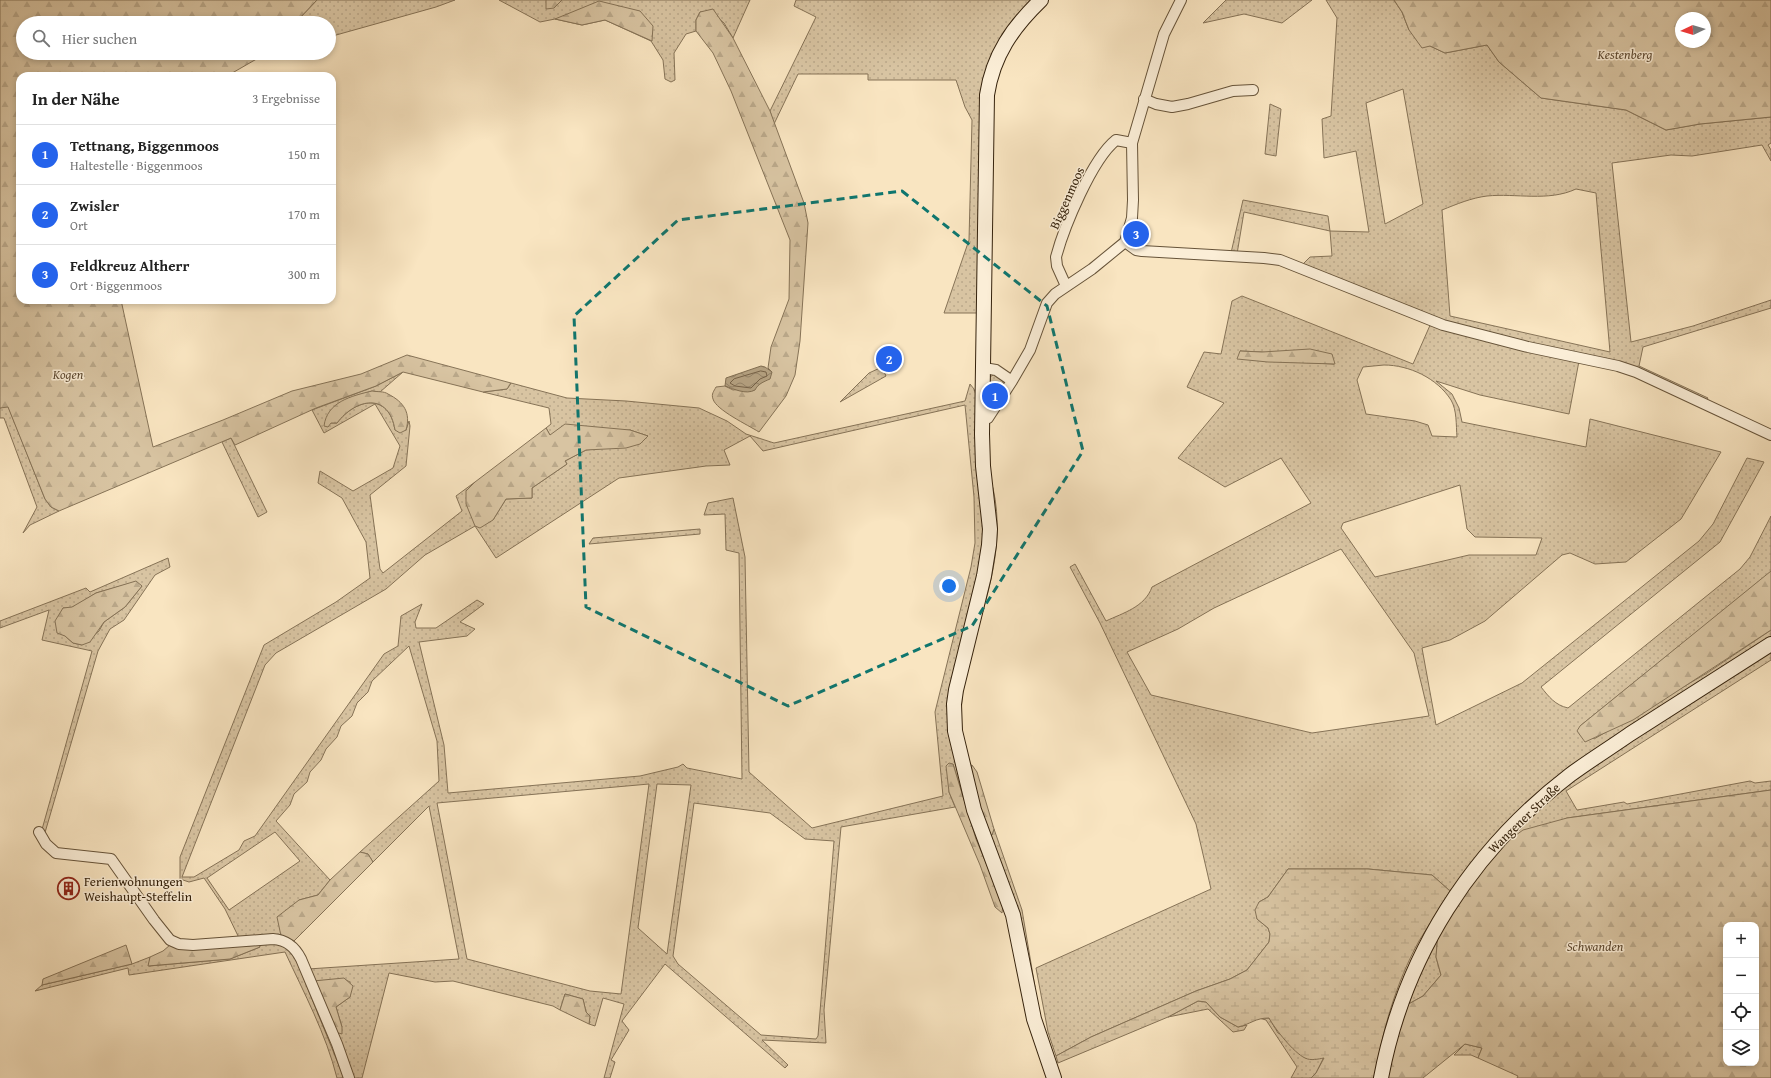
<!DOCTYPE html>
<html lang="de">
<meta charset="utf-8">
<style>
body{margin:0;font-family:"Gentium Book Plus",serif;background:#f6f6f6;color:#222}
.controls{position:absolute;right:12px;bottom:12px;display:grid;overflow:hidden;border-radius:8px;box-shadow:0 2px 6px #0003}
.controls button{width:36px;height:36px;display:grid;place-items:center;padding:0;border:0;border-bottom:1px solid #e0e0e0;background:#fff;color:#222;font:20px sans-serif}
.compass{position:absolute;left:1675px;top:12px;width:36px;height:36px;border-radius:50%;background:#fff;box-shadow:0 2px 6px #0003;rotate:266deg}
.you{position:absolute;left:949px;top:586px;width:14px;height:14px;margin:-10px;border:3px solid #fff;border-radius:50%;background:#1a73e8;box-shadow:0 0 0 6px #1a73e833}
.badge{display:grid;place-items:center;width:26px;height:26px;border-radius:50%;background:#2563eb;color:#fff;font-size:13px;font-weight:700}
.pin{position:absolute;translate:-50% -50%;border:2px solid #fff;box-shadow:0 1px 4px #0006}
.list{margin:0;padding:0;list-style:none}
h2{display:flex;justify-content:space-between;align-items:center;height:52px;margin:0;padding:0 16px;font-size:17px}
h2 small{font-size:13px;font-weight:400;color:#767676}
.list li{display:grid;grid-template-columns:26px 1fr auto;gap:12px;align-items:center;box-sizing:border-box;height:60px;padding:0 16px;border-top:1px solid #e0e0e0}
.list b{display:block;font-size:15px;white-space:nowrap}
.list p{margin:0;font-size:13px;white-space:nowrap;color:#767676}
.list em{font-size:13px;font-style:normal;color:#767676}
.icon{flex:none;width:22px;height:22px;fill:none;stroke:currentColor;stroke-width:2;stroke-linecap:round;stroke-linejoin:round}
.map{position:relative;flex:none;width:1771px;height:1078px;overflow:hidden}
.search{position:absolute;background:#fff;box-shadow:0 2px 6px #0003;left:16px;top:16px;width:320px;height:44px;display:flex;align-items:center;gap:10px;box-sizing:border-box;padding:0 14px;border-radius:22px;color:#767676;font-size:15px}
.panel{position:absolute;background:#fff;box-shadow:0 2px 6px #0003;left:16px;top:72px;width:320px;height:232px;border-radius:12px}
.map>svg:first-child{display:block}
.grass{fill:url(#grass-dots);stroke:#867357;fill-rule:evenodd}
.forest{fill:url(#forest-firs);stroke:#867357;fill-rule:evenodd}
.wetland{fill:url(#wetland-marsh);stroke:#867357}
.water{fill:url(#water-waves);stroke:#826f53}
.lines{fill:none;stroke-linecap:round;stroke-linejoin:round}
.shore{stroke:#766248;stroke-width:1}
.minor-casing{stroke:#665339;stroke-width:12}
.secondary-casing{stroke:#35220c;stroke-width:16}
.minor{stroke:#fbeed7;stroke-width:10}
.secondary{stroke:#fbeed7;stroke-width:14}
.marked{fill:none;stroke:#0f766e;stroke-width:3;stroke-dasharray:8 5;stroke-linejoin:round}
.labels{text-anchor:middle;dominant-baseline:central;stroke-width:3;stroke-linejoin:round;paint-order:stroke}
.park-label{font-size:13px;font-style:italic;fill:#5e4a32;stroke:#fbeed7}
.street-label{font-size:13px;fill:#35220c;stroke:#fbeed7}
.poi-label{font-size:13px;fill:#35220c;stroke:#fbeed7;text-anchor:start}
</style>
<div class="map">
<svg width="1771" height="1078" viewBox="0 0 1771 1078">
<defs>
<pattern id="grass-dots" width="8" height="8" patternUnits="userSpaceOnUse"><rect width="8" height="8" fill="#d8c4a2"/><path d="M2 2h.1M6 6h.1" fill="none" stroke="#baa88a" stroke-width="1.8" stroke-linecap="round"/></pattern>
<pattern id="forest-firs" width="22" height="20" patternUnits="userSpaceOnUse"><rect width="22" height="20" fill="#d8c4a2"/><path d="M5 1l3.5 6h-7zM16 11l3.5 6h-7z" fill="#baa88a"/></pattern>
<pattern id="wetland-marsh" width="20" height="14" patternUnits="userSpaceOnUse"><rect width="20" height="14" fill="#d8c4a2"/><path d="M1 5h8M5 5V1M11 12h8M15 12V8" fill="none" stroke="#baa88a"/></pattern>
<pattern id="water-waves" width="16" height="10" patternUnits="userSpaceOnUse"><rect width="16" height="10" fill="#b6a383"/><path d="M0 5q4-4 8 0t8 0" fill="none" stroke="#95846a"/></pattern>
</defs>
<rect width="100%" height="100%" fill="#f9e5c1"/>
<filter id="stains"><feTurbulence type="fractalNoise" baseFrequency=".005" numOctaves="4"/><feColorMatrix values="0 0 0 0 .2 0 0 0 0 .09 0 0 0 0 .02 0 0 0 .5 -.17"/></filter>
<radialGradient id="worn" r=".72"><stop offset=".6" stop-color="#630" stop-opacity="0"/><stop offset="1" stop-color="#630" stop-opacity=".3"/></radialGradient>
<!-- grass -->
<path class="grass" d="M 317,0 L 455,0 L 436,7 L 329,37 L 329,23 L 295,23 Z
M 499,0 L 750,0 L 733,38 L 724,23 L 710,11 L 700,12 L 696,20 L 696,31 L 686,34 L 674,53 L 675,80 L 671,82 L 665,79 L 663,60 L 651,41 L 605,20 L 582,25 L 555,19 L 540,22 Z
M 796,0 L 1036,0 L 987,70 L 980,313 L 944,313 L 969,240 L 972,120 L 965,107 L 956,80 L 868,80 L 868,74 L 798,74 L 774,124 L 770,111 L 816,17 L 794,6 Z
M 1226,0 L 1312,0 L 1282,23 L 1244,14 L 1203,23 Z
M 1326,0 L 1394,0 L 1402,12 L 1409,30 L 1430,46 L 1445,53 L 1487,45 L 1499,62 L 1541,98 L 1626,110 L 1666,130 L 1700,124 L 1771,117 L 1771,143 L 1768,145 L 1771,150 L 1771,161 L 1762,145 L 1692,156 L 1671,155 L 1612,163 L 1631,342 L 1693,326 L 1771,300 L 1771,308 L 1643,347 L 1639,366 L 1708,398 L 1706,401 L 1628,367 L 1463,328 L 1301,266 L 1310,257 L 1332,256 L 1330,231 L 1244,212 L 1237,254 L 1231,253 L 1243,200 L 1328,216 L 1330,231 L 1369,232 L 1356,151 L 1324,158 L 1322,119 L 1331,116 L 1337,18 ZM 1403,89 L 1423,204 L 1385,224 L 1366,103 ZM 1576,189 L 1596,193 L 1610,352 L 1450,316 L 1442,210 C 1457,204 1471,198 1487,196 C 1516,193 1548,202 1576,189 Z
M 1270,104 L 1281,109 L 1276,156 L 1265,154 Z
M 1242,296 L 1413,364 L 1431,323 L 1579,361 L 1569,414 L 1480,395 L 1436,381 L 1452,394 L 1459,408 L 1462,422 L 1586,447 L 1590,419 L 1721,452 L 1681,519 L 1626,562 L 1595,564 L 1570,553 L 1562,555 L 1485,621 L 1450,640 L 1422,648 L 1436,725 L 1522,683 L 1699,541 L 1713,524 L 1747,458 L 1764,462 L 1720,542 L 1541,687 C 1549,697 1555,705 1568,708 L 1740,569 L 1750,557 L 1771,516 L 1771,572 L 1580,726 L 1594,739 L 1707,673 L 1771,630 L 1771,637 L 1595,750 L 1472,863 L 1450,891 L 1432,875 L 1368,869 L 1288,869 L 1268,897 L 1259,902 L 1257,919 L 1268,928 L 1270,934 L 1269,942 L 1247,970 L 1230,979 L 1196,991 L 1091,1037 L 1056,1056 L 1048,1032 L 1036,968 L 1211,889 L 1196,824 L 1100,623 L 1070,567 L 1075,564 L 1106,621 C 1123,613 1145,607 1152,587 L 1311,503 L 1281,458 L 1225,487 L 1178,458 L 1224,403 L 1187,387 L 1204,352 L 1221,354 L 1232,301 ZM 1240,351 L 1262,352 L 1334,364 L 1291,362 ZM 1384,365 C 1409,365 1437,378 1451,400 C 1457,410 1456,425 1457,437 L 1432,436 L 1428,425 L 1415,421 L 1366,414 L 1357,380 L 1363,367 ZM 1460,485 L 1467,529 L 1475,537 L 1542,538 L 1536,555 L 1469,555 L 1375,577 L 1341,528 L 1343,523 ZM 1341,549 L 1414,653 L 1429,716 L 1312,733 L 1151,695 L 1127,652 L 1178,629 L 1214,608 Z
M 882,367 L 886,376 L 840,402 L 869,373 Z
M 403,372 L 380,392 L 372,391 L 347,399 L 331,423 L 337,423 C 356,398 389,392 395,430 L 406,430 L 409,421 L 410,426 L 406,466 L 370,495 L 380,569 L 383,573 L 462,511 L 456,496 L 475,482 L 466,491 L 493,520 L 506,499 L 532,498 L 532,488 L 567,464 L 565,461 L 586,450 L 605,448 L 648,436 L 630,430 L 550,435 L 546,428 L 551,424 L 549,408 L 483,392 L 507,389 L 511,383 L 567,398 L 626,401 L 699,408 L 727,421 L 746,434 L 774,443 L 965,401 L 970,384 L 974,389 L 977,398 L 984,535 L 978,576 L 949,697 L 1003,904 L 976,839 L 953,764 L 949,792 L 955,807 L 841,827 L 824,1010 L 826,1043 L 762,1040 L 788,1065 L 785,1068 L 665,964 L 622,1021 L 629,1030 L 611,1060 L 615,1062 L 610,1078 L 604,1078 L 624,1004 L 603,998 L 595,1026 L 589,1024 L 590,1016 L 586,1012 L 583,999 L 565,994 L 560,1010 L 553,1006 L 453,981 L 435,982 L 389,973 L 362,1078 L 353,1078 L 335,1032 L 342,1027 L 336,1007 L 350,997 L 350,982 L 346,980 L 313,981 L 308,969 L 459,959 L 429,806 L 373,862 L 368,854 L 360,852 L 439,781 L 437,741 L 409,646 L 372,681 L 368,692 L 357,703 L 352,716 L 341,726 L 337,737 L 326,749 L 321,760 L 310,772 L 307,782 L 294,794 L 290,805 L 276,821 L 330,880 L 318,895 L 299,900 L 281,936 L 240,940 L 225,909 L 204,878 L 189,882 L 180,879 L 180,857 L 264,645 L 336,602 L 370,578 L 366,542 L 342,498 L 318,483 L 320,471 L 353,491 L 393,468 L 400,446 L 375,404 L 324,433 L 312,410 L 376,386 ZM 965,405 L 974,497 L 975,543 L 971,567 L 935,712 L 943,796 L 812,828 L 749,772 L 745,557 L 733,498 L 708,503 L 704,515 L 725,514 L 726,550 L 739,553 L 742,779 L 687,768 L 683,764 L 678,767 L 640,776 L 448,793 L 444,745 L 419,642 L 467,636 L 475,629 L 460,622 L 484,604 L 477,600 L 436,628 L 416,628 L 415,622 L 422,604 L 401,616 L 398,646 L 384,654 L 255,836 L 244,841 L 239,850 L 194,877 L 182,877 L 265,665 L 276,653 L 386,589 L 425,555 L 475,526 L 496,558 L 619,478 L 706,466 L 730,465 L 724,450 L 750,436 L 763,451 ZM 649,784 L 621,994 L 590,991 L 467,959 L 437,803 ZM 657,784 L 691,785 L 667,954 L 638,928 ZM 694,803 L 770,813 L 805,839 L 834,841 L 818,1036 L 816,1039 L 761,1035 L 678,964 L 673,956 ZM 275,832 L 300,861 L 229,910 L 207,878 Z
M 994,374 L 1003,380 L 1003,384 L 991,407 L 989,407 L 989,378 Z
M 8,406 L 45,499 L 51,507 L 59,511 L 30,525 L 23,533 L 37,507 L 4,418 L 0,418 L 0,408 Z
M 231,438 L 267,512 L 258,517 L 222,442 Z
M 991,484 L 993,488 C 1007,551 983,606 967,666 C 963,682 962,698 961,714 L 957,714 Z
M 700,529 L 700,534 L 589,544 L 593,538 Z
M 168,558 L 170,567 L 155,575 L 124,620 L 110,629 L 98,651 L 44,836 L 41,833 L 92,651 L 42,640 L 49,610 L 0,628 L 0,621 L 86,588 L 90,592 ZM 135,582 L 142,586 L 125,607 L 104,622 L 99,631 L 82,645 L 73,643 L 65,636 L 63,608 L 72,608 L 96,593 Z
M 1771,648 L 1771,660 L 1566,791 L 1577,810 L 1624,802 L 1627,804 L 1750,781 L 1755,783 L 1771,781 L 1771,790 L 1567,818 L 1498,848 L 1563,787 Z
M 994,829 L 1022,910 L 1035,987 L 1033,987 L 987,835 L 992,835 Z
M 1438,932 L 1436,957 L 1441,975 L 1423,996 L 1405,1006 Z
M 257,941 C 278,944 286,943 297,962 L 344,1078 L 337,1078 C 326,1034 304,993 285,952 L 129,975 L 128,968 L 35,991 L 42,985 L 132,964 L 150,957 L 149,966 L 230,959 L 260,947 Z
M 1198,1001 L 1206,1002 L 1220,1017 L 1238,1027 L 1247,1025 L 1244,1030 L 1233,1032 L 1208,1009 L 1168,1017 Z
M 1259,1018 L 1269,1018 L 1278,1033 L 1324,1057 L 1316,1073 L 1311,1078 L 1291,1078 L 1297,1067 L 1266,1020 Z
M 1465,1044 L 1482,1048 L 1478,1058 L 1471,1055 L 1454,1055 Z"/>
<!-- forest -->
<path class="forest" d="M 0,0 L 317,0 L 295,23 L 23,23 L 23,53 L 267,53 L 227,76 L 20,76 L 20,300 L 121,300 L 153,447 L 223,420 L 292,391 L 361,374 L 407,355 L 511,383 L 507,389 L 483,392 L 403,372 L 376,386 L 316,408 L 235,445 L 231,438 L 59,511 L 51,507 L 45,499 L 8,407 L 0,408 Z
M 546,0 L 562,0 L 554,8 L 546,9 Z
M 1394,0 L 1771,0 L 1771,117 L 1700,124 L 1666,130 L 1626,110 L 1541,98 L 1499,62 L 1487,45 L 1445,53 L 1430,46 L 1422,48 L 1409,30 L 1402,12 ZM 1681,18 L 1705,18 L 1705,42 L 1681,42 Z
M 599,1 L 640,11 L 653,26 L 652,41 L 605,20 L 582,25 L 555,19 Z
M 713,9 L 733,38 L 770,111 L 804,203 L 808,223 L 800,341 L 795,375 L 786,396 L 759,432 C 748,425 716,410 713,399 C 711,394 714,391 716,387 L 725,386 L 733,390 L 756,387 L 772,372 L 768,368 L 771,347 L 789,299 L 790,240 L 731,91 L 713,53 L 696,31 L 696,20 L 700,12 Z
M 1310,349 L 1332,354 L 1335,364 L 1268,362 L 1237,359 L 1240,351 L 1262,352 Z
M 372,391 C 377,392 384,391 388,394 C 404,402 411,413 406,430 L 400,433 L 395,430 C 389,392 356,398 337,423 L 331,423 L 328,427 L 324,426 C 327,402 351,396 372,391 Z
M 565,424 L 630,430 L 648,436 L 640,444 L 626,448 L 586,450 L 565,461 L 567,464 L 532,488 L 532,498 L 506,499 L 493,520 L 480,528 L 475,526 L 466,504 L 466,491 L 475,482 L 546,428 L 550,435 Z
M 1771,571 L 1771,630 L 1633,720 L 1585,742 L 1577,731 L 1580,726 Z
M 136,581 L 142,586 L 125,607 L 104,622 L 90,642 L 82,645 L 73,643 L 65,636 L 57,633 L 55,621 L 63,608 L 72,607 L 96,593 Z
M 949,763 L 953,764 L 976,839 L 1003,904 L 1002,913 L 995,907 L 980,865 L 949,792 L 946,766 Z
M 972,765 L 977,772 L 994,829 L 992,835 L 987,835 L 966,767 Z
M 1771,790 L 1771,1078 L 1517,1078 L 1518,1076 L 1478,1058 L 1482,1048 L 1465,1044 L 1423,1078 L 1387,1078 L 1405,1006 L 1423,996 L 1441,975 L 1436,957 L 1438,932 L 1498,848 L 1523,830 L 1567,818 ZM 1726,925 L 1756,925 L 1756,1063 L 1726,1063 Z
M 360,852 L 368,854 L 373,862 L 293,942 L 281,936 L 277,917 L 299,900 L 318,895 L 330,880 Z
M 257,941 L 260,947 L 230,959 L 148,966 L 150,957 L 163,951 L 170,945 Z
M 126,945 L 132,964 L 42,985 L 43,979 Z
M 344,978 L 353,986 L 350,997 L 336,1007 L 342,1027 L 342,1034 L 335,1032 L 313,981 Z
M 565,994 L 583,999 L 586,1012 L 590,1016 L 589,1024 L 560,1010 Z"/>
<!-- wetland -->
<path class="wetland" d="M 1288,869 L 1368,869 L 1432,875 L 1450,891 C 1440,908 1429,924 1419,941 C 1396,983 1382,1031 1375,1078 L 1311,1078 L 1316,1073 L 1324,1058 C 1318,1059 1311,1061 1305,1058 C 1294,1053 1275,1029 1269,1018 C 1255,1018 1251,1024 1238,1027 L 1220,1017 L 1206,1002 L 1198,1001 L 1168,1017 L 1058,1063 L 1056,1056 L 1091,1037 L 1196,991 L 1230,979 L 1247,970 L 1269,942 L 1270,934 L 1268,928 L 1257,919 L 1255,910 L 1259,902 L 1268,897 Z"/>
<!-- water -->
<path class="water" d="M 761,366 L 765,367 L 772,372 L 770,379 C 763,382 758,384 755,390 C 746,395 734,389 725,386 L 726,378 Z"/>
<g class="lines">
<!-- shore -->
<path class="shore" d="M 761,371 L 766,372 L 767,376 L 760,379 L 751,388 L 735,386 L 730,383 L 734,379 Z"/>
<defs>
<path id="minor" d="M 1144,99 L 1156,104 L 1172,107 L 1188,104 L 1233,91 L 1253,90
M 1125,242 L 1136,250 L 1142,251 L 1264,258 L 1280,260 L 1443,325 L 1528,347 L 1618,366 L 1636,372 L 1771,435
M 1066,286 L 1057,266 L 1056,257 C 1064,227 1092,159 1116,140 L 1132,143
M 984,368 L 996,370 L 1012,381
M 983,420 L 988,418 L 1012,381 L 1030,350 L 1047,303 L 1055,294 L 1092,269 L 1125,242 L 1132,218 L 1133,200 L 1132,143 L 1164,34 L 1181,0
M 39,832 L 46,844 L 56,853 L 111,859 L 154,920 L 170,940 L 179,944 L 193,945 L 273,939 C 287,940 295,947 301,959 L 337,1044 L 349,1078"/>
<path id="secondary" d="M 1041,0 C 1013,27 993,55 987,95 L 982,434 L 983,466 L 990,529 L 989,545 L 984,576 L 956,690 L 954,704 L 955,731 L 974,810 L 1013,915 L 1034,1019 L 1054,1078
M 1381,1078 C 1404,956 1471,851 1570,775 C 1589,761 1610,748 1630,734 C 1677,704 1724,674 1771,644"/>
</defs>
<!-- minor casing -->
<use href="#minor" class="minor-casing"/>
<!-- secondary casing -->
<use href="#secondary" class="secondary-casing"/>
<!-- minor -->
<use href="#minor" class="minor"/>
<!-- secondary -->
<use href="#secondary" class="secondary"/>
</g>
<!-- marked area -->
<path class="marked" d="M 902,191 L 1047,306 L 1083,451 L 972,626 L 788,706 L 586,607 L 574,316 L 678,220 Z"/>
<!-- icons -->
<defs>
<symbol id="building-ring" viewBox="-11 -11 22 22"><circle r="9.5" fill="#fbeed7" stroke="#8f2418" stroke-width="1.5"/><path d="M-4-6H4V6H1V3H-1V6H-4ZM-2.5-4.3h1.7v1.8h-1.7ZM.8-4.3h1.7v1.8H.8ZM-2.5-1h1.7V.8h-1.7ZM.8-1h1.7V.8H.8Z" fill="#8f2418"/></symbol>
</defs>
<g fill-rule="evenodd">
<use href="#building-ring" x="56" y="876" width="25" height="25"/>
</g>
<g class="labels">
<!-- park labels -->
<g class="park-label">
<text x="1625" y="54">Kestenberg</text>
<text x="68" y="374">Kogen</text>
<text x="1595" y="946">Schwanden</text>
</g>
<!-- street labels -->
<g class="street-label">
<text transform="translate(1067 198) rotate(-66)">Biggenmoos</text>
<text transform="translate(1524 818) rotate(-44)">Wangener Straße</text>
</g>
<!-- poi labels -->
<g class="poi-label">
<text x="84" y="881">Ferienwohnungen<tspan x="84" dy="15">Weishaupt-Steffelin</tspan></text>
</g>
</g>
<rect width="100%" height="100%" filter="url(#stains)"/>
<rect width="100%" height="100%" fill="url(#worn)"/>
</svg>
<div class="controls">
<button>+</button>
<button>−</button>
<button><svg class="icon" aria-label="locate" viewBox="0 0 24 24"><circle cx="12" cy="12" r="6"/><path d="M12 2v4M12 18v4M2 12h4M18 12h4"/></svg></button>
<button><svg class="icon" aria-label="layers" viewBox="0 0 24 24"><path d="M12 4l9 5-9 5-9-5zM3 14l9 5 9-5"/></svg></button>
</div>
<svg class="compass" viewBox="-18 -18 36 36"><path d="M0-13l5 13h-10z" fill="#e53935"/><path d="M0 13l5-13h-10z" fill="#767676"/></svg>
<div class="you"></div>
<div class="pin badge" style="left:995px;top:396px">1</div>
<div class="pin badge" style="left:889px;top:359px">2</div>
<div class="pin badge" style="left:1136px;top:234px">3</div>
<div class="search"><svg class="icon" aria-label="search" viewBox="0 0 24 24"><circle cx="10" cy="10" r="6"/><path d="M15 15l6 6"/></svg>Hier suchen</div>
<section class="panel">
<h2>In der Nähe<small>3 Ergebnisse</small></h2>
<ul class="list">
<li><span class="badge">1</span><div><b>Tettnang, Biggenmoos</b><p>Haltestelle · Biggenmoos</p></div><em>150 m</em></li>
<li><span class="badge">2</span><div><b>Zwisler</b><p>Ort</p></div><em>170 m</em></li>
<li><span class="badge">3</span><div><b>Feldkreuz Altherr</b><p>Ort · Biggenmoos</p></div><em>300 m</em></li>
</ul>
</section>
</div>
